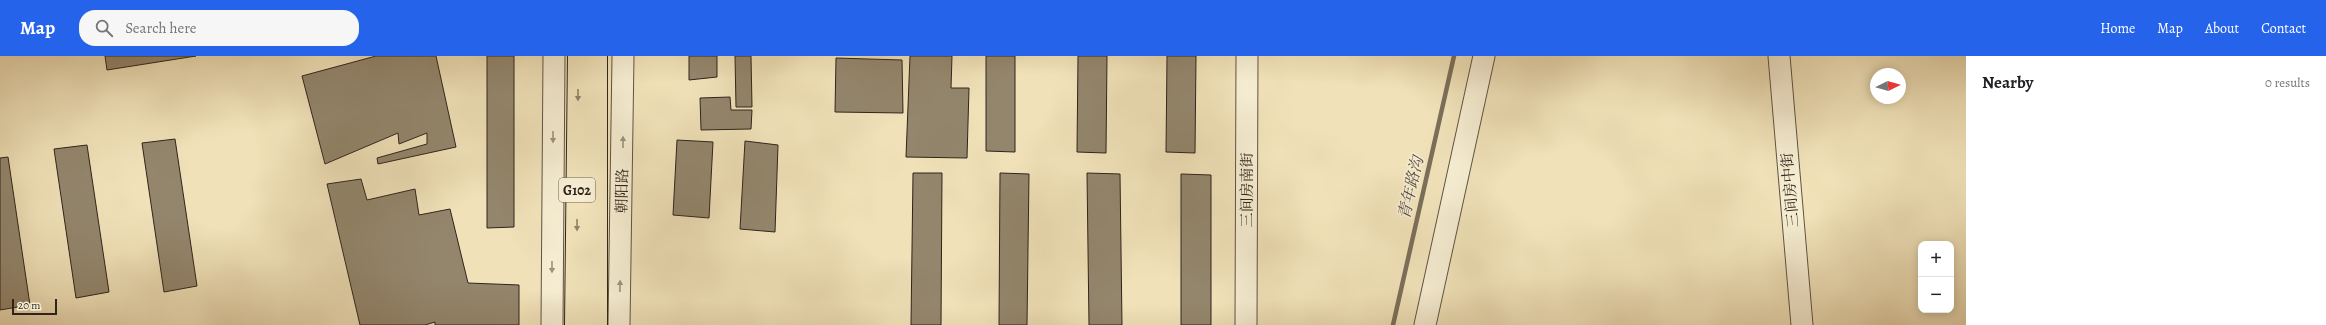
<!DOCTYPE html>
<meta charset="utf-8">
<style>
body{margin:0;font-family:Alegreya,"Noto Serif SC",serif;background:#f6f6f6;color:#202124}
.controls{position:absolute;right:12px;bottom:12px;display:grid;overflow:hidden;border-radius:8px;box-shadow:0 2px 10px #0003}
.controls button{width:36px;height:36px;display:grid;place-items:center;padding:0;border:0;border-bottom:1px solid #e0e0e0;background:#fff;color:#202124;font:20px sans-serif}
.compass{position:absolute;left:1870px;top:12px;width:36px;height:36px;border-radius:50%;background:#fff;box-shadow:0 2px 10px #0003;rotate:85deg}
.scale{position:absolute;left:12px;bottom:10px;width:45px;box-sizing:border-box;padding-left:4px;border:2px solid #2f241c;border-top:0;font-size:11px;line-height:14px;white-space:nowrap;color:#2f241c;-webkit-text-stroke:3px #f5ecd1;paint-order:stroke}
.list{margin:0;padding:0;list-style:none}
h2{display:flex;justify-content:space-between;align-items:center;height:52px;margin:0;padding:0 16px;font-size:17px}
h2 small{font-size:13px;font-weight:400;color:#757577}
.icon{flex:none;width:22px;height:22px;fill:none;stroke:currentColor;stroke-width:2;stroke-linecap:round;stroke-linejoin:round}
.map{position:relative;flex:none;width:1966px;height:269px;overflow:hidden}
header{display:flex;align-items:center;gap:24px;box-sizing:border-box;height:56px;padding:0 20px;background:#2563eb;color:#fff}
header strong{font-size:19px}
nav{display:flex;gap:22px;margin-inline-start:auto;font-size:14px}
.search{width:280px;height:36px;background:#f6f6f6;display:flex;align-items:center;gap:10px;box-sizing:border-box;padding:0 14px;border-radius:16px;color:#757577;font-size:15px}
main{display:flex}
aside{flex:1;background:#fff}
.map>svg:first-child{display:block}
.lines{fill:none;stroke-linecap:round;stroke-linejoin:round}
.stream{stroke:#7b6f5a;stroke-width:4.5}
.building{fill:#93866d;stroke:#2f241c}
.minor-casing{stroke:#5f5343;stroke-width:23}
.highway-casing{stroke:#2f241c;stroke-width:24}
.minor{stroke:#f5ecd1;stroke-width:21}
.highway{stroke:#f0e1b8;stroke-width:22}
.oneway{fill:#90826a}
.oneway2{fill:#9c9280}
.labels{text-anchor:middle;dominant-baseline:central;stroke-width:3;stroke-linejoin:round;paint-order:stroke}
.shield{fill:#f5ecd1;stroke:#6a6052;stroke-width:1}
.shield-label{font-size:14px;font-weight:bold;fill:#2f241c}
.street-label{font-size:15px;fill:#2f241c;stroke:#f5ecd1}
.water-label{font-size:16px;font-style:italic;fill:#5b5040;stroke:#f5ecd1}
</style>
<header>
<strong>Map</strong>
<div class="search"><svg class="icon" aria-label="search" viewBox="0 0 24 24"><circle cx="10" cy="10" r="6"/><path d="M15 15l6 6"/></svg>Search here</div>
<nav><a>Home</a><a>Map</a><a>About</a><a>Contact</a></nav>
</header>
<main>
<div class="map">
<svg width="1966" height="269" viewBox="0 0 1966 269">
<rect width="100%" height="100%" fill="#f0e1b8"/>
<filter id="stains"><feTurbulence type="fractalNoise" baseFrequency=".005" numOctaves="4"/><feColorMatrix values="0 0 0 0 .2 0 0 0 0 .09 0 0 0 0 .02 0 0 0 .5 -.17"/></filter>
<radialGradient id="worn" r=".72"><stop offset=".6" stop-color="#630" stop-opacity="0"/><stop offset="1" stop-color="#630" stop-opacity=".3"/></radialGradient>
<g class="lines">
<!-- stream -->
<path class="stream" d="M 1393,269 L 1454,0"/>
</g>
<!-- building -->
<path class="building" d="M 105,0 L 196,0 L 107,14 Z
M 376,0 L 436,0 L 456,91 L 378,108 L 377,102 L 427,88 L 427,77 L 399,88 L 398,77 L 325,108 L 302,20 Z
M 487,0 L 514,0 L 514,171 L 487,172 Z
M 689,0 L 717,0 L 717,21 L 689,24 Z
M 735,0 L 751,0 L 752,51 L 736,51 Z
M 910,0 L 952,0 L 951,32 L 969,32 L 967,102 L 906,101 Z
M 986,0 L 1015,0 L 1015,96 L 986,95 Z
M 1078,0 L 1107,0 L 1106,97 L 1077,96 Z
M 1167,0 L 1196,0 L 1195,97 L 1166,96 Z
M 836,2 L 902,4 L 903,57 L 835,56 Z
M 730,41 L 731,54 L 752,54 L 751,73 L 701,74 L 700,42 Z
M 175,83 L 197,230 L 164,236 L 142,87 Z
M 677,84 L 713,86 L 709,162 L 673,159 Z
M 745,85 L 778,89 L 775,176 L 740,173 Z
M 87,89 L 109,236 L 76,242 L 54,93 Z
M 8,101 L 30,249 L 0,254 L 0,102 Z
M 913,117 L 942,117 L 941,269 L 911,269 Z
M 1000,117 L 1029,118 L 1027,269 L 999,269 Z
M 1087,117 L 1120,118 L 1122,269 L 1089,269 Z
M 1181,118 L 1211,119 L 1211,269 L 1181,269 Z
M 361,123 L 367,144 L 415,133 L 419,159 L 450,153 L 468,227 L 519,229 L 519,269 L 435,269 L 435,266 L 425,269 L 360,269 L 327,128 Z"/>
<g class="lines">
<defs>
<path id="minor" d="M 1779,0 L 1802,269
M 552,269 L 554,0
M 619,269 L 623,0
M 1246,269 L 1247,0
M 1425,269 L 1484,0"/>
<path id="highway" d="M 576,269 L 579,0
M 596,269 L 596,0"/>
</defs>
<!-- minor casing -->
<use href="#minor" class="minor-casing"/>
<!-- highway casing -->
<use href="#highway" class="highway-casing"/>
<!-- minor -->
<use href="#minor" class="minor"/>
<!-- highway -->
<use href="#highway" class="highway"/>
</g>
<!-- one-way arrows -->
<defs><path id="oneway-solid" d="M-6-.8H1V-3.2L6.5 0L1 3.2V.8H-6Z"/></defs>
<g class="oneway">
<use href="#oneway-solid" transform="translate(578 39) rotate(90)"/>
<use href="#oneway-solid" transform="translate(577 169) rotate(90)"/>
</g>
<g class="oneway2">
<use href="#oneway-solid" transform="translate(553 81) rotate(90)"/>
<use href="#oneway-solid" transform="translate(623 86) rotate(-90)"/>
<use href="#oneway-solid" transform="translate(552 211) rotate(90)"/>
<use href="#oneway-solid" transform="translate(620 230) rotate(-89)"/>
</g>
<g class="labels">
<!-- shield labels -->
<rect class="shield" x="559" y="122" width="36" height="24" rx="3"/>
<g class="shield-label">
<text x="577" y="134">G102</text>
</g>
<!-- street labels -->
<g class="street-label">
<text transform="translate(1247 134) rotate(-90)">三间房南街</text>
<text transform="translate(1790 134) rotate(-95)">三间房中街</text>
<text transform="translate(622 135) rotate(-89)">朝阳路</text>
</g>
<!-- water labels -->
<g class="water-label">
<text transform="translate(1411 132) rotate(-77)">青年路沟</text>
</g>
</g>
<rect width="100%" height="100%" filter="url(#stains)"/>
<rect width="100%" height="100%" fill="url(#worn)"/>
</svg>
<div class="controls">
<button>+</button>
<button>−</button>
</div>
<svg class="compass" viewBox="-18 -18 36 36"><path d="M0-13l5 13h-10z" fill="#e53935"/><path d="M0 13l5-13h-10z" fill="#757577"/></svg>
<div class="scale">20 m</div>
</div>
<aside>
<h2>Nearby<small>0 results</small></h2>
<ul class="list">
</ul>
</aside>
</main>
